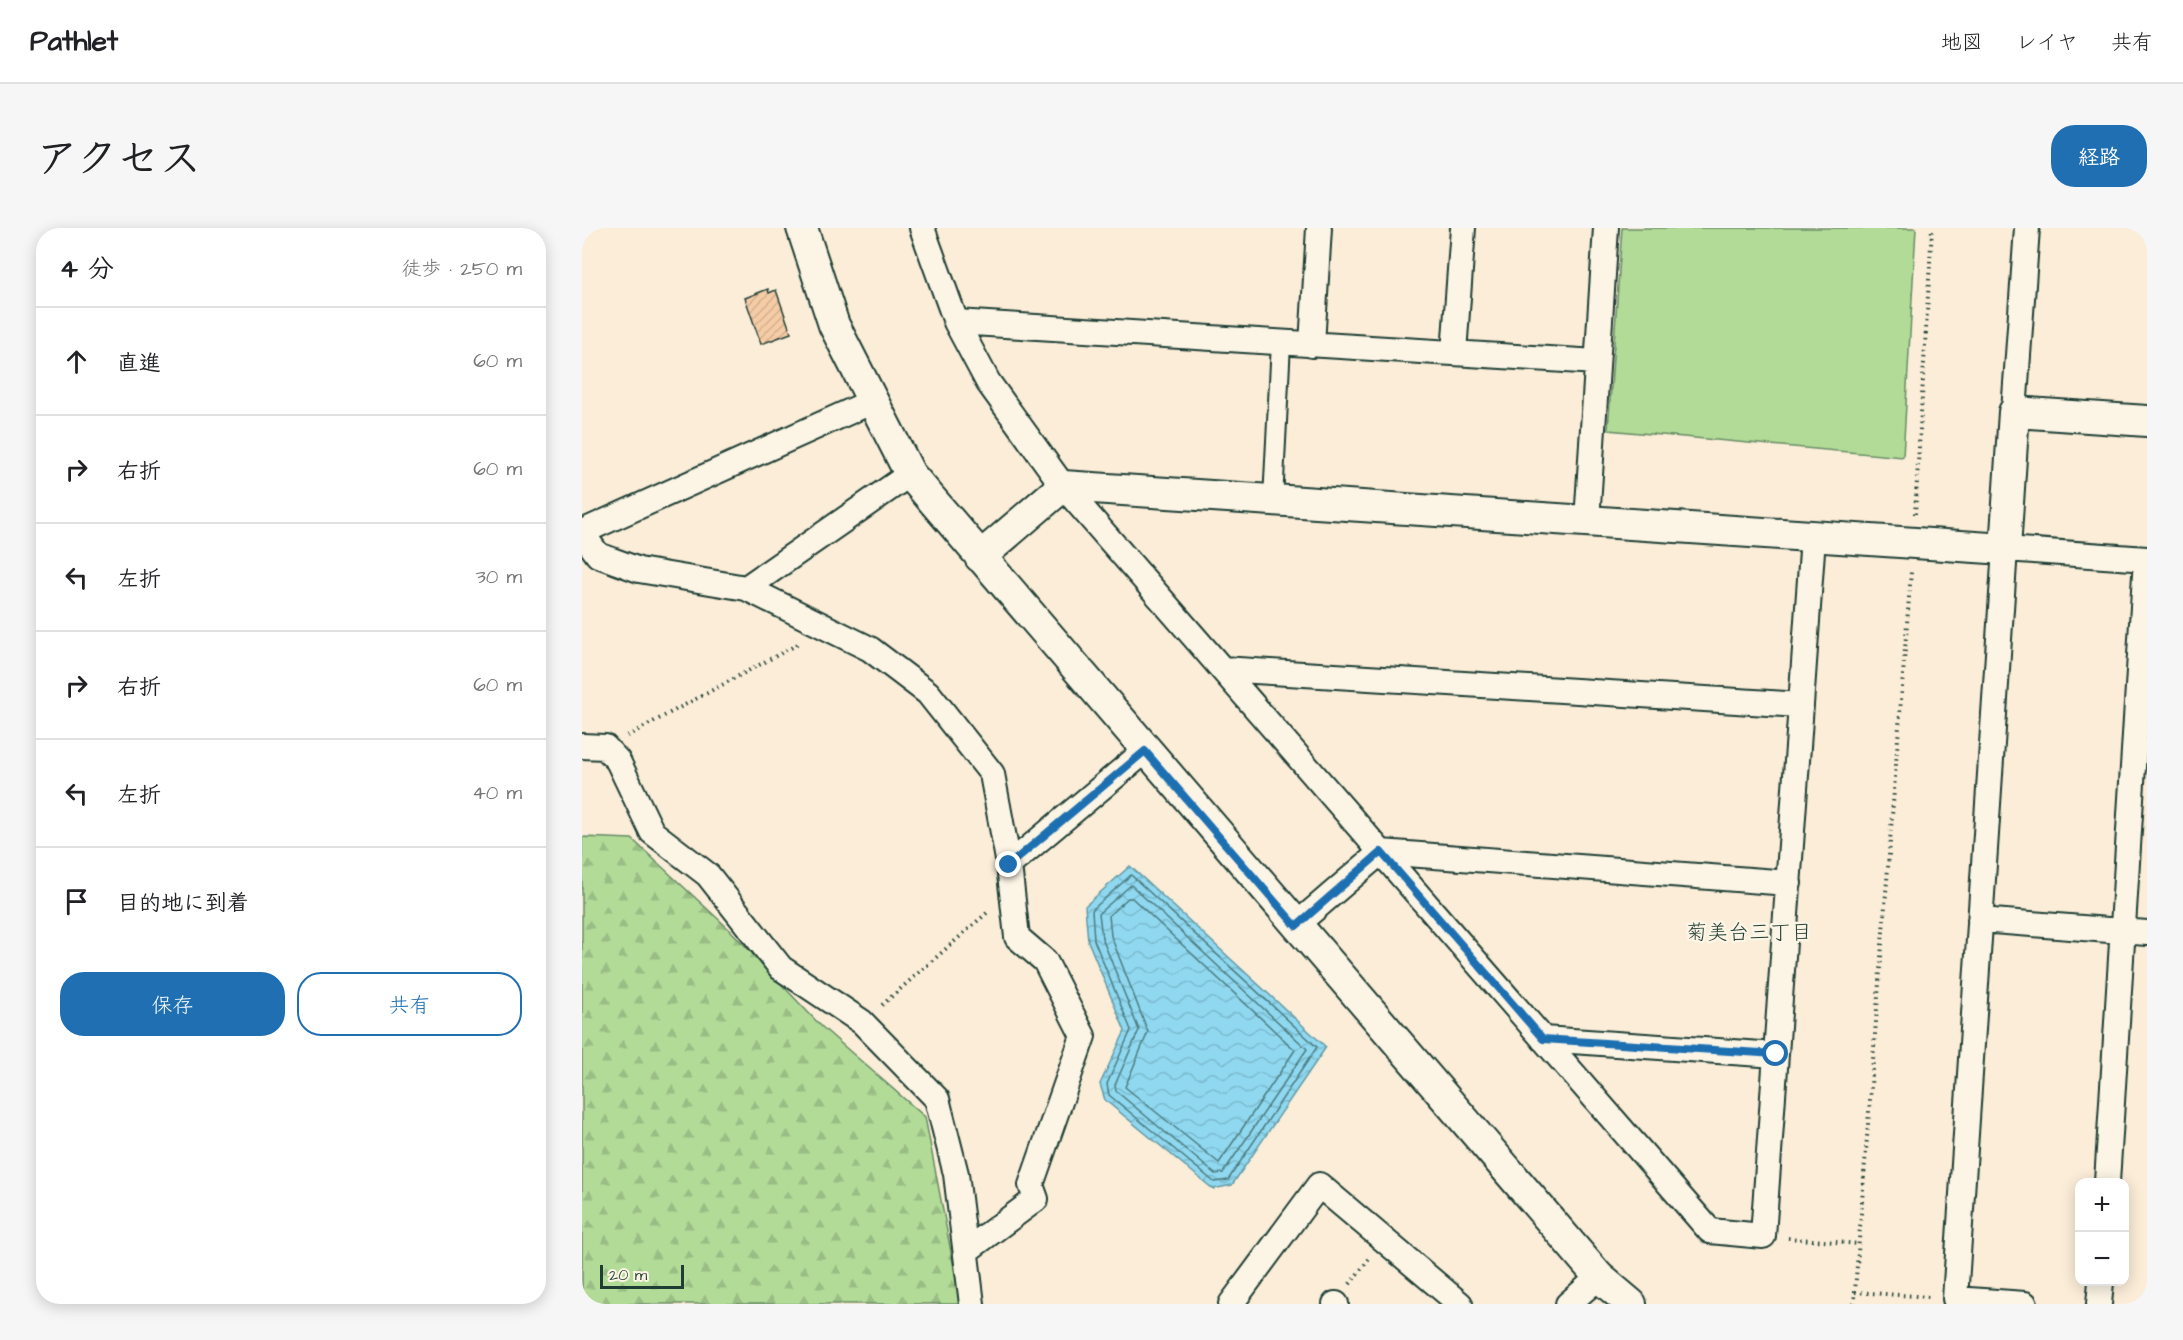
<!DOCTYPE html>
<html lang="ja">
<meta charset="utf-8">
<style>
body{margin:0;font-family:"Architects Daughter","Klee One",sans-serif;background:#f6f6f6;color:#202124}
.controls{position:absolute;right:18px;bottom:18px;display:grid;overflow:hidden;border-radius:12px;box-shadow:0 3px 15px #0003}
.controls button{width:54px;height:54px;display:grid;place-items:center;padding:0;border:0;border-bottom:2px solid #e0e0e0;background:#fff;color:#202124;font:30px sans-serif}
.scale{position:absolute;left:18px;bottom:15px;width:84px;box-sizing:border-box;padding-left:6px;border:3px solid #1f3d34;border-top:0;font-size:16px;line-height:21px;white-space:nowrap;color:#1f3d34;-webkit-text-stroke:4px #fcf5e5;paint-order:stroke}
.stop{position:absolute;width:18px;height:18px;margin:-14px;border:4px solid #1f6fb2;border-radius:50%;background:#fff}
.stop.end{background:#1f6fb2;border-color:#fff;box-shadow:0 2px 6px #0008}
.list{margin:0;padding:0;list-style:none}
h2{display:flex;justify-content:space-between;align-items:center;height:78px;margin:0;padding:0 24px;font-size:26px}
h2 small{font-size:20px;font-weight:400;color:#757577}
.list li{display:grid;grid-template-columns:39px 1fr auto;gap:18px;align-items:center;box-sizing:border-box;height:108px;padding:0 24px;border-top:2px solid #e0e0e0}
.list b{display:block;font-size:22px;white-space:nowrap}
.list em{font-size:20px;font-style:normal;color:#757577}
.actions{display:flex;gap:12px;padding:18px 24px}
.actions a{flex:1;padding:14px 0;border:2px solid #1f6fb2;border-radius:24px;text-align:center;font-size:21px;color:#1f6fb2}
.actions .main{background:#1f6fb2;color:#fff}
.icon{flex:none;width:33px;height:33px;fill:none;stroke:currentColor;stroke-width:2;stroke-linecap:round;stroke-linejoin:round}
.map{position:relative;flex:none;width:1565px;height:1076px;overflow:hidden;border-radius:24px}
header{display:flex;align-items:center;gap:36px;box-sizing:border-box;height:84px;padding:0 30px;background:#fff;border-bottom:2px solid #e0e0e0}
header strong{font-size:28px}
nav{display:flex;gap:33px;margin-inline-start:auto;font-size:21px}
.intro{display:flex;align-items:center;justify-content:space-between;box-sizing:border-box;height:144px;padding:0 36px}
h1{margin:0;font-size:42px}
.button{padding:15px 27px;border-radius:24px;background:#1f6fb2;color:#fff;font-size:21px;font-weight:700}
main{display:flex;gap:36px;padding:0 36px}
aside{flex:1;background:#fff;border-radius:24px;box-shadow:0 3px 15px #0003}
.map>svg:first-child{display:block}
.forest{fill:url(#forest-firs);stroke:#688c66;stroke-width:1.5}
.park{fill:#b2db98;stroke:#688c66;stroke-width:1.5}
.water{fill:url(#water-waves);stroke:#629aa5;stroke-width:1.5}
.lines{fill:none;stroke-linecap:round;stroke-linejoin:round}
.shore{stroke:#4c7b7f;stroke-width:1.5}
.building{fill:url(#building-hatch);stroke:#1f3d34;stroke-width:1.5}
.pedestrian-casing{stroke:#1f3d34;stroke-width:22}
.minor-casing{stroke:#1f3d34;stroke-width:28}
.tertiary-casing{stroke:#1f3d34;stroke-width:34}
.path{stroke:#1f3d34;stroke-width:4;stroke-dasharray:1.5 4.5;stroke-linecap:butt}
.pedestrian{stroke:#fcf5e5;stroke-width:18}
.minor{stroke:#fcf5e5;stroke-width:24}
.tertiary{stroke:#fcf5e5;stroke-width:30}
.route{stroke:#1f6fb2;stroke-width:8}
.labels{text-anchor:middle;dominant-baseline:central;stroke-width:5;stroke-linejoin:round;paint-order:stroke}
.neighbourhood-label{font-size:21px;fill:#1f3d34;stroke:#fcf5e5}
</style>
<header>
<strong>Pathlet</strong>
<nav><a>地図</a><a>レイヤ</a><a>共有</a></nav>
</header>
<div class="intro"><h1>アクセス</h1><a class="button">経路</a></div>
<main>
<aside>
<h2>4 分<small>徒歩 · 250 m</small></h2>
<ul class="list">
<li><svg class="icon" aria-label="ahead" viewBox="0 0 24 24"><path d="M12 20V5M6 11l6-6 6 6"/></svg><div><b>直進</b></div><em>60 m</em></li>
<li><svg class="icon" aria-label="right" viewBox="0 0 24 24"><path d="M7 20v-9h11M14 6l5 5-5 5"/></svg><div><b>右折</b></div><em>60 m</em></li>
<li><svg class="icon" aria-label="left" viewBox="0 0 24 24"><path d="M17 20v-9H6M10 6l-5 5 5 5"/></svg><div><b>左折</b></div><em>30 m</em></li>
<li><svg class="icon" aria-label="right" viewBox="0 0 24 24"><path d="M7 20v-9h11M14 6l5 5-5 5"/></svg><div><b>右折</b></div><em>60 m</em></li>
<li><svg class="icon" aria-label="left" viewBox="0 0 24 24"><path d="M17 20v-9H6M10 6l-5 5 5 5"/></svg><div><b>左折</b></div><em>40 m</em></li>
<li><svg class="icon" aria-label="arrive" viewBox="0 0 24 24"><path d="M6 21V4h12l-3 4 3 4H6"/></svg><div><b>目的地に到着</b></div></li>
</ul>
<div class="actions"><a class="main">保存</a><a>共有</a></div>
</aside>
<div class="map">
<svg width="1565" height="1076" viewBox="0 0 1565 1076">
<defs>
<pattern id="forest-firs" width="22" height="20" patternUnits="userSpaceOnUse" patternTransform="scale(1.5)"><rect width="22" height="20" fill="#b2db98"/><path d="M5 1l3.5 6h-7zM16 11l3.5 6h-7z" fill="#99bd84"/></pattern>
<pattern id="water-waves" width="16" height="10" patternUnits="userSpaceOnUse" patternTransform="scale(1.5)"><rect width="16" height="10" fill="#8fd8f0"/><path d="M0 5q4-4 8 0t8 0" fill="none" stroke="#7bbace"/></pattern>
<pattern id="building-hatch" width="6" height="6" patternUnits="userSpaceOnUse" patternTransform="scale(1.5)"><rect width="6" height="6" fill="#f6cca5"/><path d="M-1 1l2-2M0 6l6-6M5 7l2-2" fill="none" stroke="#d2b08f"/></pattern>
</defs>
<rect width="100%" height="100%" fill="#fbedd8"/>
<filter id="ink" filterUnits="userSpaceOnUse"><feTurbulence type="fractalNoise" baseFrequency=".0167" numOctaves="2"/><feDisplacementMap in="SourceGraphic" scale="12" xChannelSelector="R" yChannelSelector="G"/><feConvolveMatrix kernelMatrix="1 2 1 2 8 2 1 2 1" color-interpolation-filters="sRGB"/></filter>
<g filter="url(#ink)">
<!-- forest -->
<path class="forest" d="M 0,609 L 50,611 L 148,702 L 239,798 L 343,889 L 379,1076 L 0,1076 Z"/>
<!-- park -->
<path class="park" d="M 1040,0 L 1334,0 L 1321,229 L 1026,202 Z"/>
<!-- water -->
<path class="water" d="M 548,638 L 744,819 L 650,957 L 631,961 L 523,872 L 518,856 L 543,803 L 506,713 L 503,678 Z"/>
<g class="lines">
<!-- shore -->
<path class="shore" d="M 549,647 L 735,819 L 646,952 L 632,954 L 527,867 L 525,856 L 549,802 L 512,712 L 510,682 Z
M 549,657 L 725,821 L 641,945 L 633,946 L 534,863 L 533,857 L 557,802 L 520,710 L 517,685 Z
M 546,670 L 550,670 L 713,822 L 637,935 L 543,859 L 566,804 L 529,708 L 527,687 Z"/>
</g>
<!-- building -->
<path class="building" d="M 186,61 L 187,65 L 194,62 L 209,105 L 179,116 L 163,70 Z"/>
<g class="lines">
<defs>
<path id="pedestrian" d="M 691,272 L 699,115"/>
<path id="minor" d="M 340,0 L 374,94 L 406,154 L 481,258 L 1128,1003 L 1181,1008 L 1231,309
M 374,94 L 1015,134
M 730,117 L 737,0
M 872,125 L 881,0
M 1432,184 L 1445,0
M 1005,293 L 1024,0
M 0,304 L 291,173
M 0,305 L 16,327 L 57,342 L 164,360 L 288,421 L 346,465 L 410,546 L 427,637 L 563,523
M 164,360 L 328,246
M 640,441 L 1219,477
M 0,518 L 23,519 L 36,533 L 70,604 L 126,647 L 199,740 L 280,794 L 355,871 L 374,946 L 390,1076
M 1398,692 L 1565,705
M 714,697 L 799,624 L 1207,655
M 961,811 L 1194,827
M 1525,954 L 1564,331
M 384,1023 L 454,971 L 449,957 L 501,808 L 463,733 L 435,709 L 427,637
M 649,1076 L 737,957 L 878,1076
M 753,1076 L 754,1076
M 986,1076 L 1017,1049
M 1443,1076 L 1373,1071 L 1423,321 L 1565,331
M 1517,1076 L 1519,1054"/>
<path id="tertiary" d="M 220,0 L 252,97 L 328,246 L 1017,1049 L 1049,1076
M 398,329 L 481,258 L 1423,321 L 1432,184 L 1565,193"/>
</defs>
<!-- pedestrian casing -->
<use href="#pedestrian" class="pedestrian-casing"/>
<!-- minor casing -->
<use href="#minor" class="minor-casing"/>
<!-- tertiary casing -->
<use href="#tertiary" class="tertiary-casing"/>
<!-- path -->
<path class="path" d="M 1333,286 L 1350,0
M 45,508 L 218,415
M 300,777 L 407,683
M 1206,1010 L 1277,1016
M 768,1056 L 787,1031
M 1273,1064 L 1348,1069
M 1272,1076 L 1329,344"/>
<!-- pedestrian -->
<use href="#pedestrian" class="pedestrian"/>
<!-- minor -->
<use href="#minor" class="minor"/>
<!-- tertiary -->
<use href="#tertiary" class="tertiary"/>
</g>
</g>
<g class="lines" filter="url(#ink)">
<!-- route -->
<path class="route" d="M 427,637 L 563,523 L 714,698 L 799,624 L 961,811 L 1194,826"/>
</g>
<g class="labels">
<!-- neighbourhood labels -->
<g class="neighbourhood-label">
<text x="1167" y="704">菊美台三丁目</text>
</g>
</g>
</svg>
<div class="controls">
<button>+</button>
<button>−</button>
</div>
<div class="scale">20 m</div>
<div class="stop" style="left:1194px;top:826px"></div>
<div class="stop end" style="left:427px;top:637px"></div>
</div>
</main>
